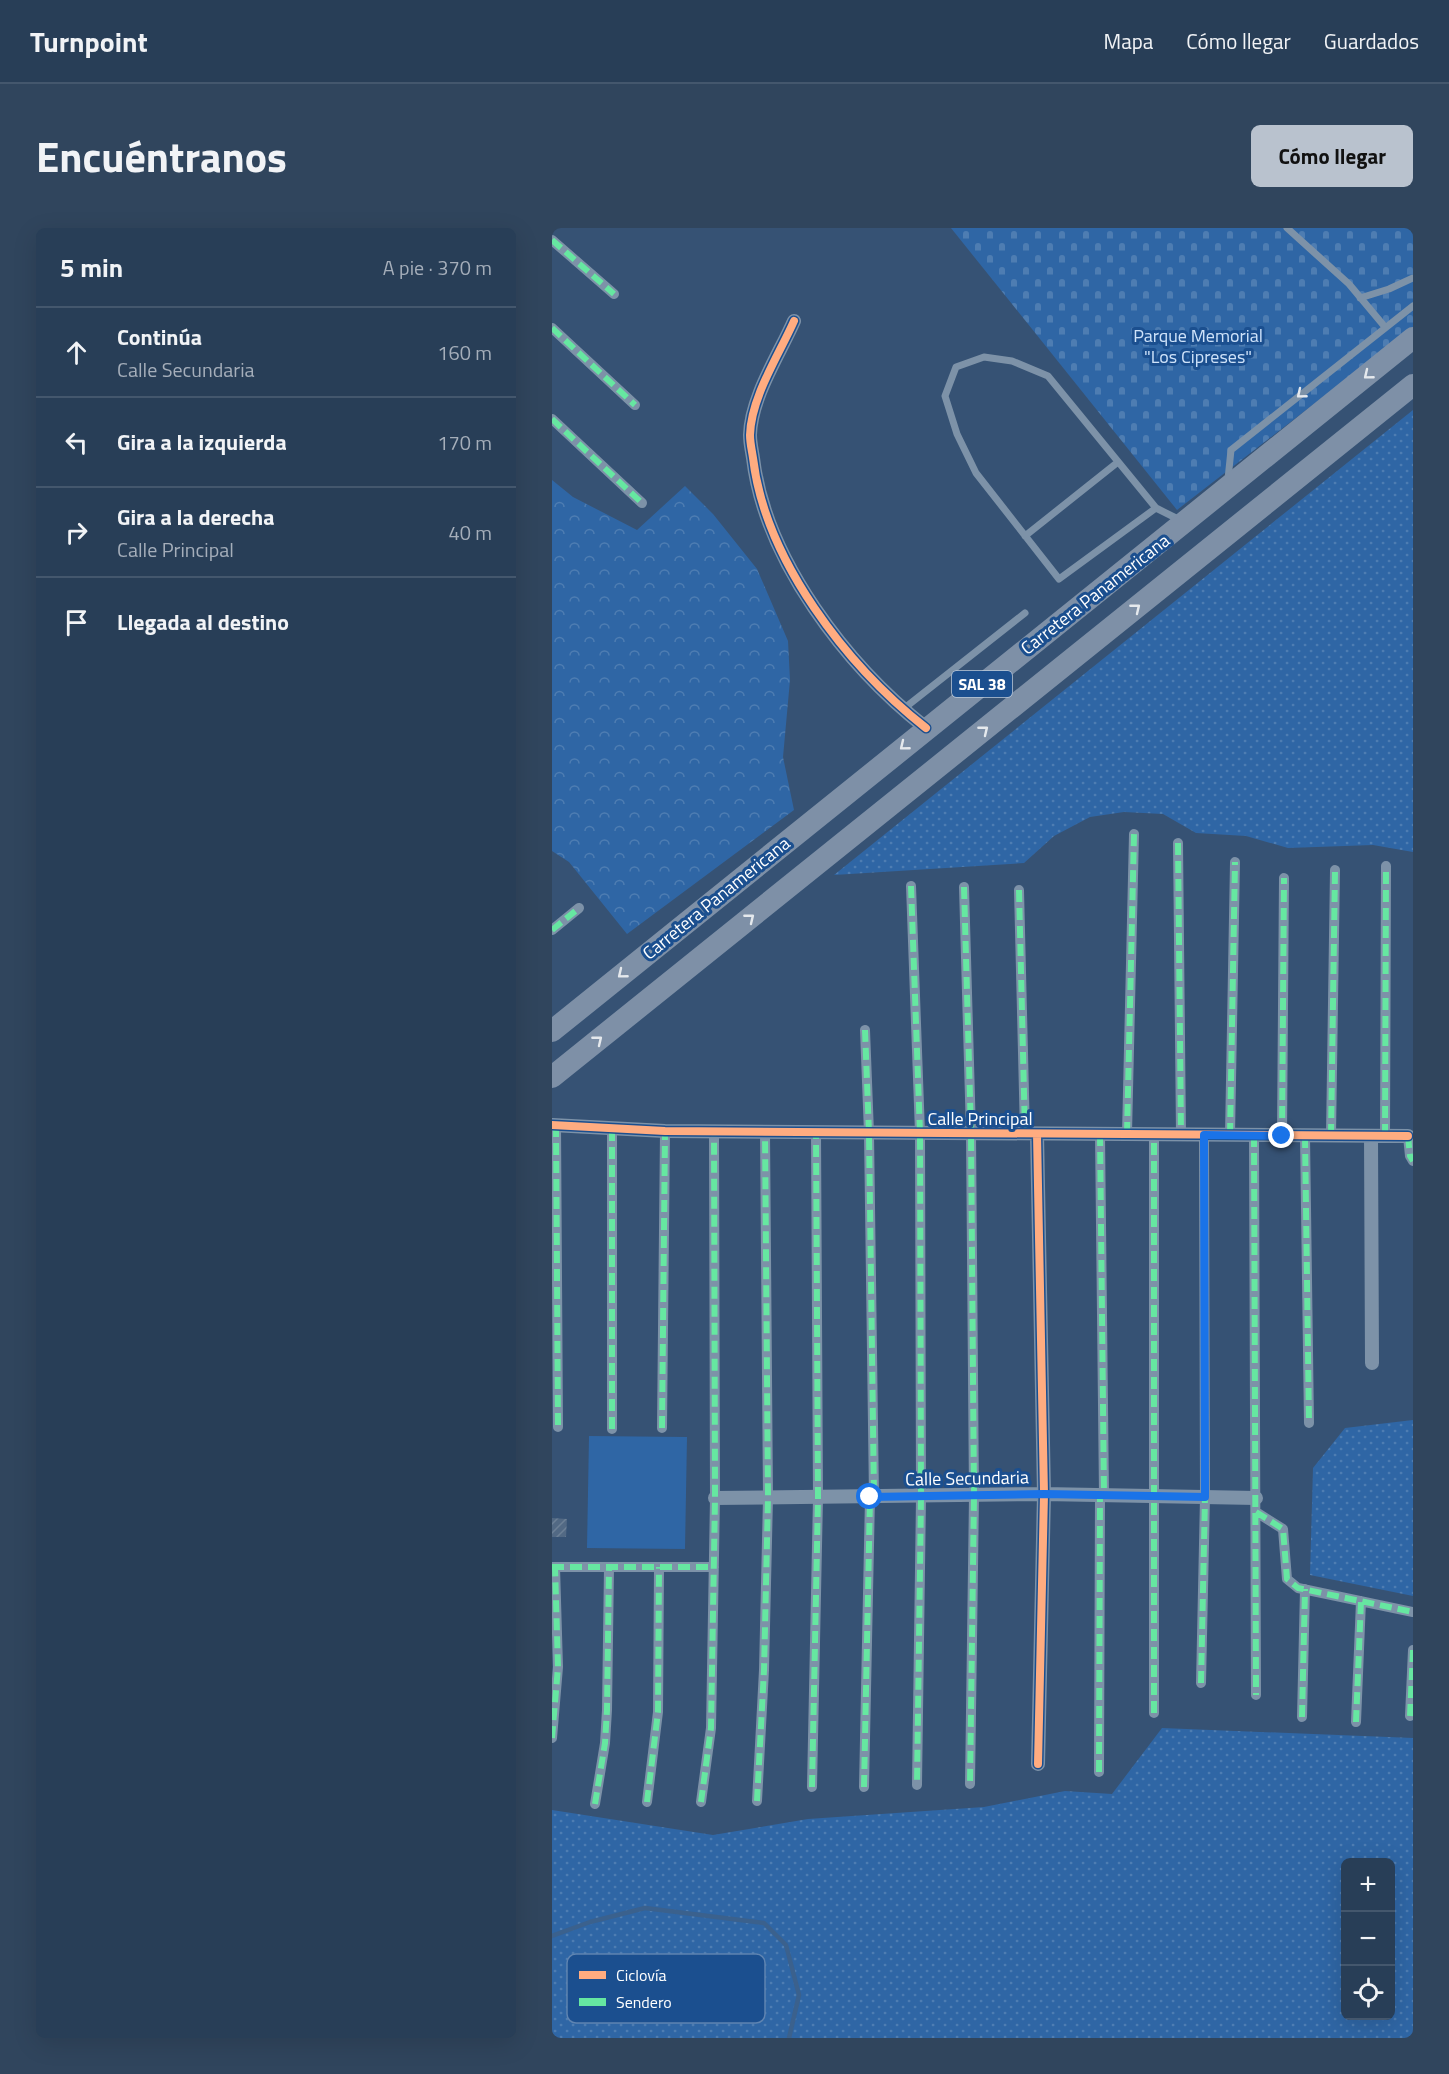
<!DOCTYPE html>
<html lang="es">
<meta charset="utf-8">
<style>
body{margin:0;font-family:"Titillium Web",sans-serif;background:#30455d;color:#f1f3f6}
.controls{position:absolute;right:18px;bottom:18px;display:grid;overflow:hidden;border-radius:9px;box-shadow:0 6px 24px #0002}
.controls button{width:54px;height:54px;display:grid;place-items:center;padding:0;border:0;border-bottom:2px solid #44576d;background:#283e57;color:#f1f3f6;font:30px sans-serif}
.stop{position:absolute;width:18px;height:18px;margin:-14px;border:4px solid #1a73e8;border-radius:50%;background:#fff}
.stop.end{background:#1a73e8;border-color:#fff;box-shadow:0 2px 6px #0008}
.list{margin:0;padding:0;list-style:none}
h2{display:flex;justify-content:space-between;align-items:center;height:78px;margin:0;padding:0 24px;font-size:26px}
h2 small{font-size:20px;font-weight:400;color:#a5aeba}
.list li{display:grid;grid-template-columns:39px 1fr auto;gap:18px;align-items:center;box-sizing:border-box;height:90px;padding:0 24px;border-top:2px solid #44576d}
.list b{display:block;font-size:22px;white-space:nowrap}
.list p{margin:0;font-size:20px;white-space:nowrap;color:#a5aeba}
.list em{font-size:20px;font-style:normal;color:#a5aeba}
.icon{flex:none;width:33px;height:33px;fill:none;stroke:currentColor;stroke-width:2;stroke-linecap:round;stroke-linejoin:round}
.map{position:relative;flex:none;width:861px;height:1810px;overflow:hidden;border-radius:9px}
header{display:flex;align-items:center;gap:36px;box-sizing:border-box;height:84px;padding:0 30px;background:#283e57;border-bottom:2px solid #44576d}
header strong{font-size:28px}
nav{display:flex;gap:33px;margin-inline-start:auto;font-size:21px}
.intro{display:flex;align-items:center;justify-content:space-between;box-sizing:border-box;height:144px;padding:0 36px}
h1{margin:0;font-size:42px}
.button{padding:15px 27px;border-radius:9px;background:#b9c2ce;color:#111;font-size:21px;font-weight:700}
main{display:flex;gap:36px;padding:0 36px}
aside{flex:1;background:#283e57;border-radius:9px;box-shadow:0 6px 24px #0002}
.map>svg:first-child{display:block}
.grass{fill:url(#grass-dots);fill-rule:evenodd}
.forest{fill:url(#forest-crowns)}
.cemetery{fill:url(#cemetery-stones)}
.park{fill:#2f66a5}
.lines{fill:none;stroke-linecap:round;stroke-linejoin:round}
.stream{stroke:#3b618d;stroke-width:4.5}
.building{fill:url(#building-hatch)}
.service{stroke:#7d92a8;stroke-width:7}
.pedestrian{stroke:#7d92a8;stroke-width:10}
.minor{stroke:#7d92a8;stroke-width:14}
.trunk{stroke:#7e90a7;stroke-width:22}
.quiet{stroke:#66e7a1;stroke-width:6;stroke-dasharray:12 6;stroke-linecap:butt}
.cycleway-casing{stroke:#1b4f8f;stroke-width:11}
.cycleway{stroke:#ffac80;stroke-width:8}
.oneway{stroke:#e5e9ed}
.oneway2{stroke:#e5e9ee}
.route{stroke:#1a73e8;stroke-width:8}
.labels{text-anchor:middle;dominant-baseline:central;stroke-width:6;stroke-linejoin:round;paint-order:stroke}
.shield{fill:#1b4f8f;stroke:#bbcadd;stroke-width:1.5}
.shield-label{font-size:16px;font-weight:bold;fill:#fff}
.park-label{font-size:18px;fill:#cfe3fa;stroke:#1b4f8f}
.street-label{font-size:18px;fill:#fff;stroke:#1b4f8f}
.key{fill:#1b4f8f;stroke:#5f84b1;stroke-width:1.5}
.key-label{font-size:16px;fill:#fff}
</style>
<header>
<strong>Turnpoint</strong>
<nav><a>Mapa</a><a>Cómo llegar</a><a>Guardados</a></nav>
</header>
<div class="intro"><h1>Encuéntranos</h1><a class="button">Cómo llegar</a></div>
<main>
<aside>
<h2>5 min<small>A pie · 370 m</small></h2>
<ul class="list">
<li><svg class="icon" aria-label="ahead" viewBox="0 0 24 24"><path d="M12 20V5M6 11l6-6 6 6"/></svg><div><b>Continúa</b><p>Calle Secundaria</p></div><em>160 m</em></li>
<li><svg class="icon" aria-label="left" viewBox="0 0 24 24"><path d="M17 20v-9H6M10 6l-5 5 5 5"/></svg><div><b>Gira a la izquierda</b></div><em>170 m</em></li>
<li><svg class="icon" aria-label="right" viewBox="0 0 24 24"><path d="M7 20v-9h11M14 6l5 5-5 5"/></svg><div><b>Gira a la derecha</b><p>Calle Principal</p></div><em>40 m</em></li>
<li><svg class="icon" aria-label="arrive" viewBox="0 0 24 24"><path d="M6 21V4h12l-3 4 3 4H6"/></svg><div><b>Llegada al destino</b></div></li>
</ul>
</aside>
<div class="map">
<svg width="861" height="1810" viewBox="0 0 861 1810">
<defs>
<pattern id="grass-dots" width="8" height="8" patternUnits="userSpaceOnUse" patternTransform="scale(1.5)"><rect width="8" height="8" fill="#2f66a5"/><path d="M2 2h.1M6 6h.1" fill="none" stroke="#4e7db2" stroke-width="1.8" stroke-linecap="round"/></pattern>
<pattern id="forest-crowns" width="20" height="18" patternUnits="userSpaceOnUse" patternTransform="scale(1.5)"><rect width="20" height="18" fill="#2f66a5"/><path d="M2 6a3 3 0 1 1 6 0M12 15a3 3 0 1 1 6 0" fill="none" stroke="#4e7db2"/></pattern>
<pattern id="cemetery-stones" width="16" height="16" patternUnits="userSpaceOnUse" patternTransform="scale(1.5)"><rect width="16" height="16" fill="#2f66a5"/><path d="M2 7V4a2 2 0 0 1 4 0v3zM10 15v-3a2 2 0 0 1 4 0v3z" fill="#4e7db2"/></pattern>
<pattern id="building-hatch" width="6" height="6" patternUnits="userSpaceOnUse" patternTransform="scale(1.5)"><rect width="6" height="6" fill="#526984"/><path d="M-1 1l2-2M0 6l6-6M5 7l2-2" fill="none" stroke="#6c8096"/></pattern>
</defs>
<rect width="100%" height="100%" fill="#365274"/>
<!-- grass -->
<path class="grass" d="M 861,182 L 861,624 L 821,617 L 736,620 L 694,608 L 644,605 L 611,586 L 572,584 L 538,589 L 502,608 L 472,635 L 282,647 Z
M 861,1192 L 861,1368 L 758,1347 L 761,1240 L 793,1200 Z
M 610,1500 L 861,1510 L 861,1810 L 0,1810 L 0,1582 L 161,1607 L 256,1591 L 432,1579 L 513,1563 L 560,1566 ZM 794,1634 L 838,1634 L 838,1788 L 794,1788 Z"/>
<!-- forest -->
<path class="forest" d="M 0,252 L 21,269 L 85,302 L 133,258 L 161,286 L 205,341 L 236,413 L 238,452 L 231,529 L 242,582 L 75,706 L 17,634 L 0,623 Z"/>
<!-- cemetery -->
<path class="cemetery" d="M 399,0 L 861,0 L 861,99 L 625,282 Z"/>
<!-- park -->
<path class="park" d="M 37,1208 L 135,1209 L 133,1321 L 35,1320 Z"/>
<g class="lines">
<!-- stream -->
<path class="stream" d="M 0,1708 L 38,1694 L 93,1680 L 212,1695 L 234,1717 L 247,1767 L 237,1810"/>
</g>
<!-- building -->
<path class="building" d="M 0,1290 L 15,1291 L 14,1309 L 0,1309 Z"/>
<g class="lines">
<!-- service -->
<path class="service" d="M 735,0 L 797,56 L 833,99
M 808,70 L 837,61 L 861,50
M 676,251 L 679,222 L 861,78
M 604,280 L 507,351 L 424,245 L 405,206 L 393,168 L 404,139 L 432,129 L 460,133 L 496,148 L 604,280 L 628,292
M 473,308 L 566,234
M 350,482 L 473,385"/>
<!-- pedestrian -->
<path class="pedestrian" d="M 0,12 L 62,66
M 0,100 L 83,177
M 0,191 L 90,275
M 626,615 L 629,907
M 359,658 L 368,905 L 369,1269 L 365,1557
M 412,659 L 419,905 L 422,1268 L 418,1556
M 467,662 L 473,906
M 0,702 L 27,680
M 313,802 L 317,905 L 322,1269
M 4,897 L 6,1199
M 548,906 L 552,1267
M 575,906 L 582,606
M 678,907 L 683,634
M 702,907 L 704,1467
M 730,908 L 732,650
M 753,908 L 757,1195
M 779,908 L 783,642
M 833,908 L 834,638
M 856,908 L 858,928 L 861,933
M 110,1200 L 113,903
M 60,1201 L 60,901
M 704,1284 L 731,1301 L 735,1351 L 746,1360 L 861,1384
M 0,1339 L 162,1339
M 649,1455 L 653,1269 L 652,907
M 602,1485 L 602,907
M 858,1488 L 861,1422
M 750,1489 L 753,1361
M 804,1494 L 809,1373
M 0,1510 L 6,1439 L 3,1339
M 547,1544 L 548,1267
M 260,1559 L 266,1270 L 264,904
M 312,1559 L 318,1269
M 205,1573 L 212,1442 L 216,1270 L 213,904
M 95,1574 L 106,1484 L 107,1339
M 149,1574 L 159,1500 L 163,1270 L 162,903
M 43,1576 L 53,1515 L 55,1482 L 57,1339"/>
<!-- minor -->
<path class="minor" d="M 242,93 C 227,127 199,169 198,207 C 198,215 200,223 201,230 C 213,332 295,438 374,500
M 0,897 L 113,903 L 856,908
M 485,906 L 492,1266 L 486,1536
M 819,908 L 820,1135
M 163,1270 L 492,1266 L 704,1270"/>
<!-- trunk -->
<path class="trunk" d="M 0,803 L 861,110
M 0,849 L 861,157"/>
<!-- quiet -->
<path class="quiet" d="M 0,12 L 62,66
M 0,100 L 83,177
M 0,191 L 90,275
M 626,615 L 629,907
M 359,658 L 368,905 L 369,1269 L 365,1557
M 412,659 L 419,905 L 422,1268 L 418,1556
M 467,662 L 473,906
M 0,702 L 27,680
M 313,802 L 317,905 L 322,1269
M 4,897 L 6,1199
M 548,906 L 552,1267
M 575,906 L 582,606
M 678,907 L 683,634
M 702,907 L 704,1467
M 730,908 L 732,650
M 753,908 L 757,1195
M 779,908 L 783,642
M 833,908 L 834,638
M 856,908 L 858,928 L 861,933
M 110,1200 L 113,903
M 60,1201 L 60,901
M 704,1284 L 731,1301 L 735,1351 L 746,1360 L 861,1384
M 0,1339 L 162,1339
M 649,1455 L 653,1269 L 652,907
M 602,1485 L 602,907
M 858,1488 L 861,1422
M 750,1489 L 753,1361
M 804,1494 L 809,1373
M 0,1510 L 6,1439 L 3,1339
M 547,1544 L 548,1267
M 260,1559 L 266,1270 L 264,904
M 312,1559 L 318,1269
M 205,1573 L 212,1442 L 216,1270 L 213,904
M 95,1574 L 106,1484 L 107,1339
M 149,1574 L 159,1500 L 163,1270 L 162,903
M 43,1576 L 53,1515 L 55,1482 L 57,1339"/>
<defs>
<path id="cycleway" d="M 242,93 C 227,127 199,169 198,207 C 198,215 200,223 201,230 C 213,332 295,438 374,500
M 0,897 L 113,903 L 856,908
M 485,906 L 492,1266 L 486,1536"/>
</defs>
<!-- cycleway casing -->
<use href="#cycleway" class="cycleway-casing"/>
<!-- cycleway -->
<use href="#cycleway" class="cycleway"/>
</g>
<!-- one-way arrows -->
<defs><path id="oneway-chevron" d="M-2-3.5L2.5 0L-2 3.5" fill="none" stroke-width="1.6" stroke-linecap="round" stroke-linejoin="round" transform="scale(1.5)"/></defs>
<g class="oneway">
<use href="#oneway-chevron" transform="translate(816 147) rotate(141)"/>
<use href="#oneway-chevron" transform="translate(584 380) rotate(-39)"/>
<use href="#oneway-chevron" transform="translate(432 502) rotate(-39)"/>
<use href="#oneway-chevron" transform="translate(352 518) rotate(141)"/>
<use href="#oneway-chevron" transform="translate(198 690) rotate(-39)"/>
<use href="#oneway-chevron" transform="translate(70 746) rotate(141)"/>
<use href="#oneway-chevron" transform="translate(46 812) rotate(-39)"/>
</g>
<use class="oneway2" href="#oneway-chevron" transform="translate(749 166) rotate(141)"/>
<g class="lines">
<!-- route -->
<path class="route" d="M 318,1269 L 492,1266 L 653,1269 L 652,907 L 730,908"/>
</g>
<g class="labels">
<!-- shield labels -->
<rect class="shield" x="400" y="443" width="60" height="26" rx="4.5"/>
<g class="shield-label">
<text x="430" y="456">SAL 38</text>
</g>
<!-- park labels -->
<g class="park-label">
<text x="646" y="107">Parque Memorial<tspan x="646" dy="21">"Los Cipreses"</tspan></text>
</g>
<!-- street labels -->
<g class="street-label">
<text transform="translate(543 366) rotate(-38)">Carretera Panamericana</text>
<text transform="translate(164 670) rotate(-39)">Carretera Panamericana</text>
<text x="428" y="890">Calle Principal</text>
<text transform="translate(415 1250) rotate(-1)">Calle Secundaria</text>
</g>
</g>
<!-- legend -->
<rect x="15" y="1726" width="198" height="69" rx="9" class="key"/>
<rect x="27" y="1743" width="27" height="8" fill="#ffac80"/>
<rect x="27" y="1770" width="27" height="8" fill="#66e7a1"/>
<g class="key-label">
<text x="64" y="1753">Ciclovía</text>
<text x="64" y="1780">Sendero</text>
</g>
</svg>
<div class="controls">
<button>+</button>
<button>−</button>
<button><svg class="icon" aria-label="locate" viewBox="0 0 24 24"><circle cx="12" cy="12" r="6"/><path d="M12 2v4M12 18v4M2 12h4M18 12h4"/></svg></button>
</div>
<div class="stop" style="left:318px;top:1269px"></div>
<div class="stop end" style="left:730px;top:908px"></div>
</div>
</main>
